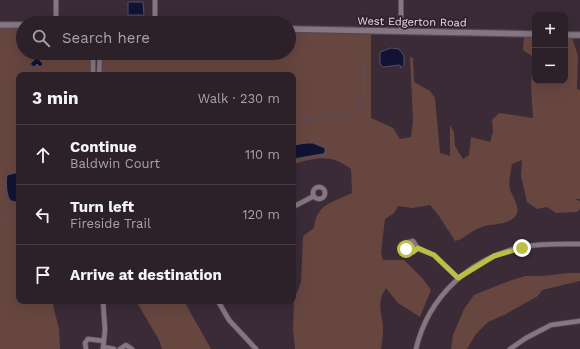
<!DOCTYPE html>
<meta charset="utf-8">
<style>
body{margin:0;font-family:"Work Sans",sans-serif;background:#382d35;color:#f1f3f6}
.controls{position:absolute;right:12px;top:12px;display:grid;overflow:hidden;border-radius:8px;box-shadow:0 4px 16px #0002}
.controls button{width:36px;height:36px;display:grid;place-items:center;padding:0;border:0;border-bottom:1px solid #483e46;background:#2c2029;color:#f1f3f6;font:20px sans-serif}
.stop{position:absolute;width:12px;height:12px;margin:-9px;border:3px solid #bbc045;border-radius:50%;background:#fff}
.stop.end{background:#bbc045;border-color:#fff;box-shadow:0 1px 4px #0008}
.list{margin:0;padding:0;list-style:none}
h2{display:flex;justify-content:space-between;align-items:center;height:52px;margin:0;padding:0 16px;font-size:17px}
h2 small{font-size:13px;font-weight:400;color:#a6a3a8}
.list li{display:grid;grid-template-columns:26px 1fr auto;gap:12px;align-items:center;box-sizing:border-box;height:60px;padding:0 16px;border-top:1px solid #483e46}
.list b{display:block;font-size:15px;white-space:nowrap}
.list p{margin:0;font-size:13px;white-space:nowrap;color:#a6a3a8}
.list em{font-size:13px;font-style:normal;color:#a6a3a8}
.icon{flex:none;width:22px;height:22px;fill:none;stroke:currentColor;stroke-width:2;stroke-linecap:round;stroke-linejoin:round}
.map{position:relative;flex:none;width:580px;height:349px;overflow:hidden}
.search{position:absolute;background:#2c2029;box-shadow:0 4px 16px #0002;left:16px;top:16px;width:280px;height:44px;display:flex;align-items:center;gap:10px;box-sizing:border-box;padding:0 14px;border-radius:22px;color:#a6a3a8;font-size:15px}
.panel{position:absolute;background:#2c2029;box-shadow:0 4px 16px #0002;left:16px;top:72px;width:280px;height:232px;border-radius:8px}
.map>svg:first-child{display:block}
.green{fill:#674640}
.water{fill:#121333;stroke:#525068}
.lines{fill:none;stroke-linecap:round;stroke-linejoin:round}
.stream{stroke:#525068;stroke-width:1}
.minor-casing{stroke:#544852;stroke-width:6}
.tertiary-casing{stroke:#544852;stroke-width:8}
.minor{stroke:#867582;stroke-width:4.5}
.tertiary{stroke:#867582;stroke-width:5.5}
.route{stroke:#bbc045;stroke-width:5}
.labels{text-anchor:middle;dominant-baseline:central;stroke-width:4;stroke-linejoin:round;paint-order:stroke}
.street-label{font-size:11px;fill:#e7dde5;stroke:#30212d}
</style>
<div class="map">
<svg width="580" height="349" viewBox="0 0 580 349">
<rect width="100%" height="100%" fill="#3a2b37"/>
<!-- green -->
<path class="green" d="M 0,27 L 23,27 L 23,53 L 91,53 L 91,75 L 19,75 L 19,301 L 52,301 L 59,329 L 60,349 L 0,349 Z
M 289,31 L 371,32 L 371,118 L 393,128 L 400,139 L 411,137 L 413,120 L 410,57 L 413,58 L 414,82 L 430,91 L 435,98 L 440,153 L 450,156 L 450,125 L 454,132 L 455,146 L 463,159 L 469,155 L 471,137 L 490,142 L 493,132 L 492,120 L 499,113 L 533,118 L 531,86 L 533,57 L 523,50 L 524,36 L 535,36 L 535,81 L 565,81 L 565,37 L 572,37 L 578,56 L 577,89 L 580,90 L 580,199 L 574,199 L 580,201 L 580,209 L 577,212 L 556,213 L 547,207 L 537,209 L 527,202 L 521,176 L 522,160 L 512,164 C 511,171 508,182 510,189 C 513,199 526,213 509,221 C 501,225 490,224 482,227 C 471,230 465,239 455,241 L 439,216 L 430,205 L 412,208 L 398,206 L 394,213 L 385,219 L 381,253 L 383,260 L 404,260 L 423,279 L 431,290 L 420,317 L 398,303 L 386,288 C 375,305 383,313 383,329 C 383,336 382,343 381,349 L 295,349 L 293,330 L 294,300 L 301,282 L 303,236 L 314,228 C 317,203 332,203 352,193 L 351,169 C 330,153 317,158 293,164 L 293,75 L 102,75 L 102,53 L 289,53 Z
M 569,273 L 580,273 L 580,281 L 542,290 L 538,296 L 504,315 L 488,322 L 476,334 L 467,349 L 451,349 L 453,335 L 464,309 L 474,295 L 509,281 L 525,276 L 543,276 Z
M 136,301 L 184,301 L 211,349 L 162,349 L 159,340 Z"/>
<!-- water -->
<path class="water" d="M 128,2 L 143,2 L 144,15 L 128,15 Z
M 391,48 L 399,49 L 404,56 L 404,65 L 401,68 L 400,65 L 383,67 L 380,64 L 380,52 Z
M 37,57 L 43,64 L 40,67 L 37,64 L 34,67 L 30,64 Z
M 307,143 L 313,143 L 325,148 L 325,152 L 323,154 L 293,159 L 293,145 Z
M 19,172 L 19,214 L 16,202 C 15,202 11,201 10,200 C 6,195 6,180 7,175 Z"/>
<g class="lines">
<!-- stream -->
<path class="stream" d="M 293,120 L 351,114 L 359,110 L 363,97 L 366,43
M 0,222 L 19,213"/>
<defs>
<path id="minor" d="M 56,23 L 56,0
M 155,23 L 155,0
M 401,31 L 401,0
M 93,75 L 93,53
M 99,75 L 100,53
M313 193a6 6 0 1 1 12 0a6 6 0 1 1-12 0Z
M 293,207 L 314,196
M 418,249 L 410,252 L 406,247 L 406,243 L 413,241 L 418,249 L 434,255 L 458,278
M 218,301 L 229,320 L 256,349
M 103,347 L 114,349
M 86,349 L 85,343 L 88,339 L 104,341
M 103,349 L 105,330 L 103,301
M 120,349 L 126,345 L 132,349
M 416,349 C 428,297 470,258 522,247 C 541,243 561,244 580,244
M 510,349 L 526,338 L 551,325 L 580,321"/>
<path id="tertiary" d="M 0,25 L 23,25
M 289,29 L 535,34
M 565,35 L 580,35"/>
</defs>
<!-- minor casing -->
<use href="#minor" class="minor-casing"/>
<!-- tertiary casing -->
<use href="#tertiary" class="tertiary-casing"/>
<!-- minor -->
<use href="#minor" class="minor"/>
<!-- tertiary -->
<use href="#tertiary" class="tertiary"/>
</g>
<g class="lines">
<!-- route -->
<path class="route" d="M 406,249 L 413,252 L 418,248 L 434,255 L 458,278 L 494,256 L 522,248"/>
</g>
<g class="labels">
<!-- street labels -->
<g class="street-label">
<text transform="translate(412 22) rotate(1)">West Edgerton Road</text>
</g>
</g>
</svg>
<div class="controls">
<button>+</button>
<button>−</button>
</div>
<div class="stop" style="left:406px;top:249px"></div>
<div class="stop end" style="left:522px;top:248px"></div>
<div class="search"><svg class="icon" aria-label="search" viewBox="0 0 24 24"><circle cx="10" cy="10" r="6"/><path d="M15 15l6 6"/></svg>Search here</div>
<section class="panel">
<h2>3 min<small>Walk · 230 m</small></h2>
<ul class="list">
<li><svg class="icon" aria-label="ahead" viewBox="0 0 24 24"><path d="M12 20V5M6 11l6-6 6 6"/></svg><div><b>Continue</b><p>Baldwin Court</p></div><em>110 m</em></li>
<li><svg class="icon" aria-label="left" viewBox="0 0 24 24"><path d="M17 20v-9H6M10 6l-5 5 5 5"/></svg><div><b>Turn left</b><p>Fireside Trail</p></div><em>120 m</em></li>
<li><svg class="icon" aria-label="arrive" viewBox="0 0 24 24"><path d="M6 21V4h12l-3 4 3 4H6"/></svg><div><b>Arrive at destination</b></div></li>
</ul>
</section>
</div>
